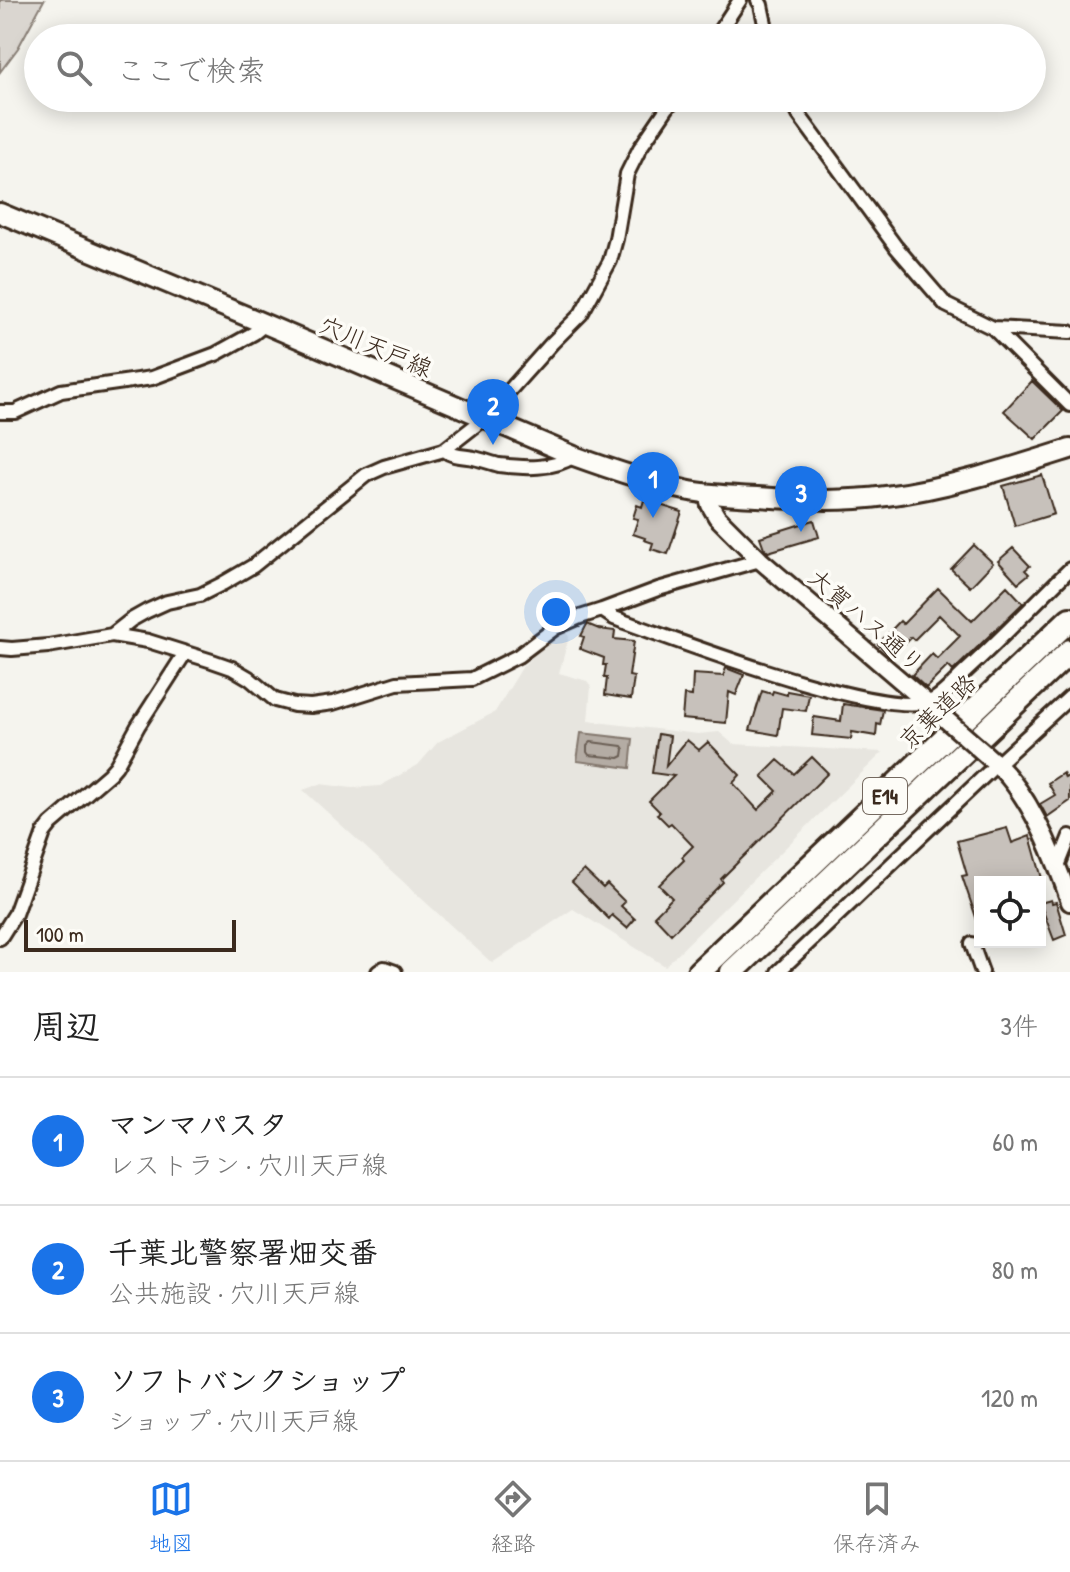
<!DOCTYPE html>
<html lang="ja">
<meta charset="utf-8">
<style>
body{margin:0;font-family:"Patrick Hand","Klee One",sans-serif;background:#f2f2f2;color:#222}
.controls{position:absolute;right:24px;bottom:24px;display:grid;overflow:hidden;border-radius:0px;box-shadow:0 4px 20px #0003}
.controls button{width:72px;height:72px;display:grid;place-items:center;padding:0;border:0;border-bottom:2px solid #e0e0e0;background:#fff;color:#222;font:40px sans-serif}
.scale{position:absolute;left:24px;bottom:20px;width:212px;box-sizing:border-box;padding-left:8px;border:4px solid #3b2a1e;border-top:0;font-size:22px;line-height:28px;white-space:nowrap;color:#3b2a1e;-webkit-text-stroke:6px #fdfcf7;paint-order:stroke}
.you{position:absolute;left:556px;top:612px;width:28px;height:28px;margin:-20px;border:6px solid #fff;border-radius:50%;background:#1a73e8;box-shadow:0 0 0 12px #1a73e833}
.badge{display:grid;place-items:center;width:52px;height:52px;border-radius:50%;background:#1a73e8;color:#fff;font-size:26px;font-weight:700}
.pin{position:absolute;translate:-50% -66px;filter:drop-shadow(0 2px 4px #0008)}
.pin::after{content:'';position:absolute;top:42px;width:28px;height:24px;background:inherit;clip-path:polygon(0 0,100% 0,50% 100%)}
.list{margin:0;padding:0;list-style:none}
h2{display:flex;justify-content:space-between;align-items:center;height:104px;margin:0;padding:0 32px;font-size:34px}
h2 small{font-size:26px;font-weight:400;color:#767676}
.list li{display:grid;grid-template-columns:52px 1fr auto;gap:24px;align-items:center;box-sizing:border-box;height:128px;padding:0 32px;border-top:2px solid #e0e0e0}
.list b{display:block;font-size:30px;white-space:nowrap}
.list p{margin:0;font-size:26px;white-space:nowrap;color:#767676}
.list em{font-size:26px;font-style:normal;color:#767676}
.icon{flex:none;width:44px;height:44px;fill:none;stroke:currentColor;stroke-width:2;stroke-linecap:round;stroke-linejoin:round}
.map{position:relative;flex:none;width:1070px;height:972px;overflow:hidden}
.search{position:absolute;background:#fff;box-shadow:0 4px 20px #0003;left:24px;right:24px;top:24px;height:88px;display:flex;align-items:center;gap:20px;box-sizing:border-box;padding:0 28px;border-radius:44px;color:#767676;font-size:30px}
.sheet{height:488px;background:#fff}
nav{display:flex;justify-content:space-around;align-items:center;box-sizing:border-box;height:112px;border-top:2px solid #e0e0e0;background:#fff;font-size:22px;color:#767676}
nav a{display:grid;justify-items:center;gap:4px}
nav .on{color:#1a73e8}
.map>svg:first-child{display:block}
.built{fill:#e7e5df}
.green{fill:#dad6d0;stroke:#8a8077;stroke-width:2}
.water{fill:#b4aca4;stroke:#84786e;stroke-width:2}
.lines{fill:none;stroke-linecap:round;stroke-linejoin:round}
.shore{stroke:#6b5e54;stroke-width:2}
.building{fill:#c7c1bb;stroke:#3b2a1e;stroke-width:2}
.street-casing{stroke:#3b2a1e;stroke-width:18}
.secondary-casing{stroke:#3b2a1e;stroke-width:22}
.primary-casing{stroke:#3b2a1e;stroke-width:24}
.highway-casing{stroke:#3b2a1e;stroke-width:28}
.street{stroke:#fdfcf7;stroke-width:12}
.secondary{stroke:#fdfcf7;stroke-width:16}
.primary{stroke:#fdfcf7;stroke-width:18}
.highway{stroke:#fdfcf7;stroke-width:22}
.secondary-bridge-casing{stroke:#3b2a1e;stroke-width:22;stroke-linecap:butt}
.secondary-bridge{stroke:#fdfcf7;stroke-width:16}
.labels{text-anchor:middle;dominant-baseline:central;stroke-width:7;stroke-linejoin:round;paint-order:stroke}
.shield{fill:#fdfcf7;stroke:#75695f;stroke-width:2}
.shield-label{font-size:22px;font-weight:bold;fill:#3b2a1e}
.street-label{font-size:24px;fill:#3b2a1e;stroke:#fdfcf7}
</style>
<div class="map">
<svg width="1070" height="972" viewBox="0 0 1070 972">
<rect width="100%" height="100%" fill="#f5f4ee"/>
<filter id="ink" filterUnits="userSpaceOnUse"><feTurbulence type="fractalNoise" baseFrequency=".0125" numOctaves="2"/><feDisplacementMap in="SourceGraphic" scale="16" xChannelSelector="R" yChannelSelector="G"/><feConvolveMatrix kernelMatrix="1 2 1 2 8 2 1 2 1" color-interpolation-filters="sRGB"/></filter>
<g filter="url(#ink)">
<!-- built -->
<path class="built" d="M 565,630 L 569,637 L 559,673 L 587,681 L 591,686 L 588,721 L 698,734 L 719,732 L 733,744 L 883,752 L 665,966 L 573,909 L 492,963 L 303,790 L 320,784 L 352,788 L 380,786 L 418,765 L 438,742 L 495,712 L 523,666 L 557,633 Z"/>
<!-- green -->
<path class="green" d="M 0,0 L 44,0 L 18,48 L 0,72 Z"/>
<!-- water -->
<path class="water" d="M 581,733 L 633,739 L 630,768 L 577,761 Z"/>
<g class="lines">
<!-- shore -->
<path class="shore" d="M 591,742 L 622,746 L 624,749 L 623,756 L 619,758 L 589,755 L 587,752 L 587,746 Z"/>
</g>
<!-- building -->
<path class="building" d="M 1032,381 L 1063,411 L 1035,439 L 1004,411 Z
M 1042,475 L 1054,514 L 1015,526 L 1003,486 Z
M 644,500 L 682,512 L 668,554 L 651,549 L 653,543 L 644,540 L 645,538 L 633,534 L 638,519 L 633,518 L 637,505 L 642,507 Z
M 814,520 L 819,537 L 768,552 L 764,548 L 760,537 Z
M 974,545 L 993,563 L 970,587 L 951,569 Z
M 1013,548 L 1030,566 L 1025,570 L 1029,574 L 1018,583 L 998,561 Z
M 1007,586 L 1023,603 L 953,671 L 948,666 L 926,688 L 912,675 L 932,654 L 937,659 L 960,636 L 939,615 L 914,640 L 911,637 L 891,657 L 878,644 L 900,621 L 903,624 L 938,588 L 972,621 Z
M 587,624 L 599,629 L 615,631 L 614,639 L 634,641 L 629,676 L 634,677 L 631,699 L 605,695 L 607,678 L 604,678 L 606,665 L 603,665 L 604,658 L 580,649 L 584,637 L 581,636 Z
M 726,668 L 744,675 L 736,695 L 729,692 L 726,723 L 682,719 L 684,695 L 692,696 L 693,674 L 723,676 Z
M 762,691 L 772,694 L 773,691 L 787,695 L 787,691 L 809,695 L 806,711 L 782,708 L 778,735 L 750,730 Z
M 843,704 L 883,710 L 880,725 L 877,724 L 876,736 L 852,732 L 851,739 L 812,735 L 814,717 L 841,721 Z
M 658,734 L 670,736 L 666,766 L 687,740 L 699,750 L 708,742 L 740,775 L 733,783 L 758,810 L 777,791 L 762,776 L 778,760 L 794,774 L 812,757 L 828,773 L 721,879 L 723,882 L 671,934 L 654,916 L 672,898 L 659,885 L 684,860 L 682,857 L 693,846 L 671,823 L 668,825 L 657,814 L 660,812 L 649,801 L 674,776 L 652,773 Z
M 1063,773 L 1065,778 L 1070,775 L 1070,801 L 1047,817 L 1040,804 L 1055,795 L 1048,783 Z
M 1007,828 L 1012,843 L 1030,836 L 1043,882 L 976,882 L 980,894 L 980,922 L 978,923 L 962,876 L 967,875 L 957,841 Z
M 584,870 L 603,888 L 607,884 L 625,902 L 621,906 L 635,919 L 627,928 L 612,915 L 609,919 L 572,882 Z
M 1051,900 L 1052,903 L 1056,902 L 1066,935 L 1054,940 L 1040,903 Z"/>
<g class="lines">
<defs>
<path id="street" d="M 758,0 L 761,5 L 768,38
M 715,38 L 740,0
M 791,98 L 799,115 L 896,247 L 946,305 L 993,328 L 1070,405
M 993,328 L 1070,332
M 0,412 L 15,412 L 61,391 L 152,378 L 216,354 L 254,333 L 265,324
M 444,450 C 453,457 464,456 474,458 C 483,460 491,463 499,465 C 524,468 553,470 574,456
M 602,610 L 658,589 L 760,560
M 112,635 L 148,641 L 212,661 L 232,668 L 249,678 L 275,700 L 294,705 L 311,706 L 333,703 L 397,683 L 472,679 L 518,656 L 555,628 L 580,617 L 602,610 L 614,618 C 665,636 894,725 935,699 C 946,692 956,680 966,671 C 1002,638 1035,603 1070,569
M 0,648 L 12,649 L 48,646 L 112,635 L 131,620 L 147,611 L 167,602 L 200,595 L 222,584 L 253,566 L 366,475 L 384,467 L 444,450 L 485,418 L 552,343 L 581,314 L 610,261 L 616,239 L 627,174 L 640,148 L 674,98
M 1058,866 L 1070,836
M 0,938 L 15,914 L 44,833 L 51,824 L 109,774 L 116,766 L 138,726 L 185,653
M 972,944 L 982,972
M 378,972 L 384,968 L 395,972
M 778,972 L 997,764 L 1070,697"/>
<path id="secondary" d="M 707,494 L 710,505 L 717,517 L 760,560 L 934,709
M 992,760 C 1029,791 1055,857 1070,902"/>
<path id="primary" d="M 0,213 L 265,324 L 574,456 C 610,469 647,482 685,490 C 709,495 734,496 758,497 C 801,500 843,502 886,496 C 949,488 1010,468 1070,449"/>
<path id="highway" d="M 699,972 L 1070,619
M 732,972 L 1070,651"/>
</defs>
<!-- street casing -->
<use href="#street" class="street-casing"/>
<!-- secondary casing -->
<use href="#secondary" class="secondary-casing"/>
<!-- primary casing -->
<use href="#primary" class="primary-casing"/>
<!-- highway casing -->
<use href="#highway" class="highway-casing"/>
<!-- street -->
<use href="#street" class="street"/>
<!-- secondary -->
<use href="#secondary" class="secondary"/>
<!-- primary -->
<use href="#primary" class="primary"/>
<!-- highway -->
<use href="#highway" class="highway"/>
<defs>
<path id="secondary-bridge" d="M 934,709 L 992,760"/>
</defs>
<!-- secondary-bridge casing -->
<use href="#secondary-bridge" class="secondary-bridge-casing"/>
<!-- secondary-bridge -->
<use href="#secondary-bridge" class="secondary-bridge"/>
</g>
</g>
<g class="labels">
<!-- shield labels -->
<rect class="shield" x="863" y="778" width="44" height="36" rx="6"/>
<g class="shield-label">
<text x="885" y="796">E14</text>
</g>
<!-- street labels -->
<g class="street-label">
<text transform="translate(376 346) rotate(23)">穴川天戸線</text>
<text transform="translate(867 620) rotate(41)">大賀ハス通り</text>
<text transform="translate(937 711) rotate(-44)">京葉道路</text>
</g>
</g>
</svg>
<div class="controls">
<button><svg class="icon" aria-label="locate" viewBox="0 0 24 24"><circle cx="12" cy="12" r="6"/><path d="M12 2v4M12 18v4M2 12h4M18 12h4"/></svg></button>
</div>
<div class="scale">100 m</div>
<div class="you"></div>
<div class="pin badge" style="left:653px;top:518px">1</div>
<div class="pin badge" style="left:493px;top:445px">2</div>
<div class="pin badge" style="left:801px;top:532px">3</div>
<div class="search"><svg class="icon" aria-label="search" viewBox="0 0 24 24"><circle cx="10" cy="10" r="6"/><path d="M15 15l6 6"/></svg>ここで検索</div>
</div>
<section class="sheet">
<h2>周辺<small>3件</small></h2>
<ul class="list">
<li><span class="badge">1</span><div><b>マンマパスタ</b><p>レストラン · 穴川天戸線</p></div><em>60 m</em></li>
<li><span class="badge">2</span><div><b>千葉北警察署畑交番</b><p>公共施設 · 穴川天戸線</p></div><em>80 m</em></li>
<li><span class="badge">3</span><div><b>ソフトバンクショップ</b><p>ショップ · 穴川天戸線</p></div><em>120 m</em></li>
</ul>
</section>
<nav>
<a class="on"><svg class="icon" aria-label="map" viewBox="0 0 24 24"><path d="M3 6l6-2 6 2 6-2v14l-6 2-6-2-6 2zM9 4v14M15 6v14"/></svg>地図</a>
<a><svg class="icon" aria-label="directions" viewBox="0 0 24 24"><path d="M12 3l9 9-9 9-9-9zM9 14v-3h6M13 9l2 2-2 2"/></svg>経路</a>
<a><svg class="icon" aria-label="saved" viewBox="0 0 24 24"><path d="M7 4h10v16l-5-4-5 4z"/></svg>保存済み</a>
</nav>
